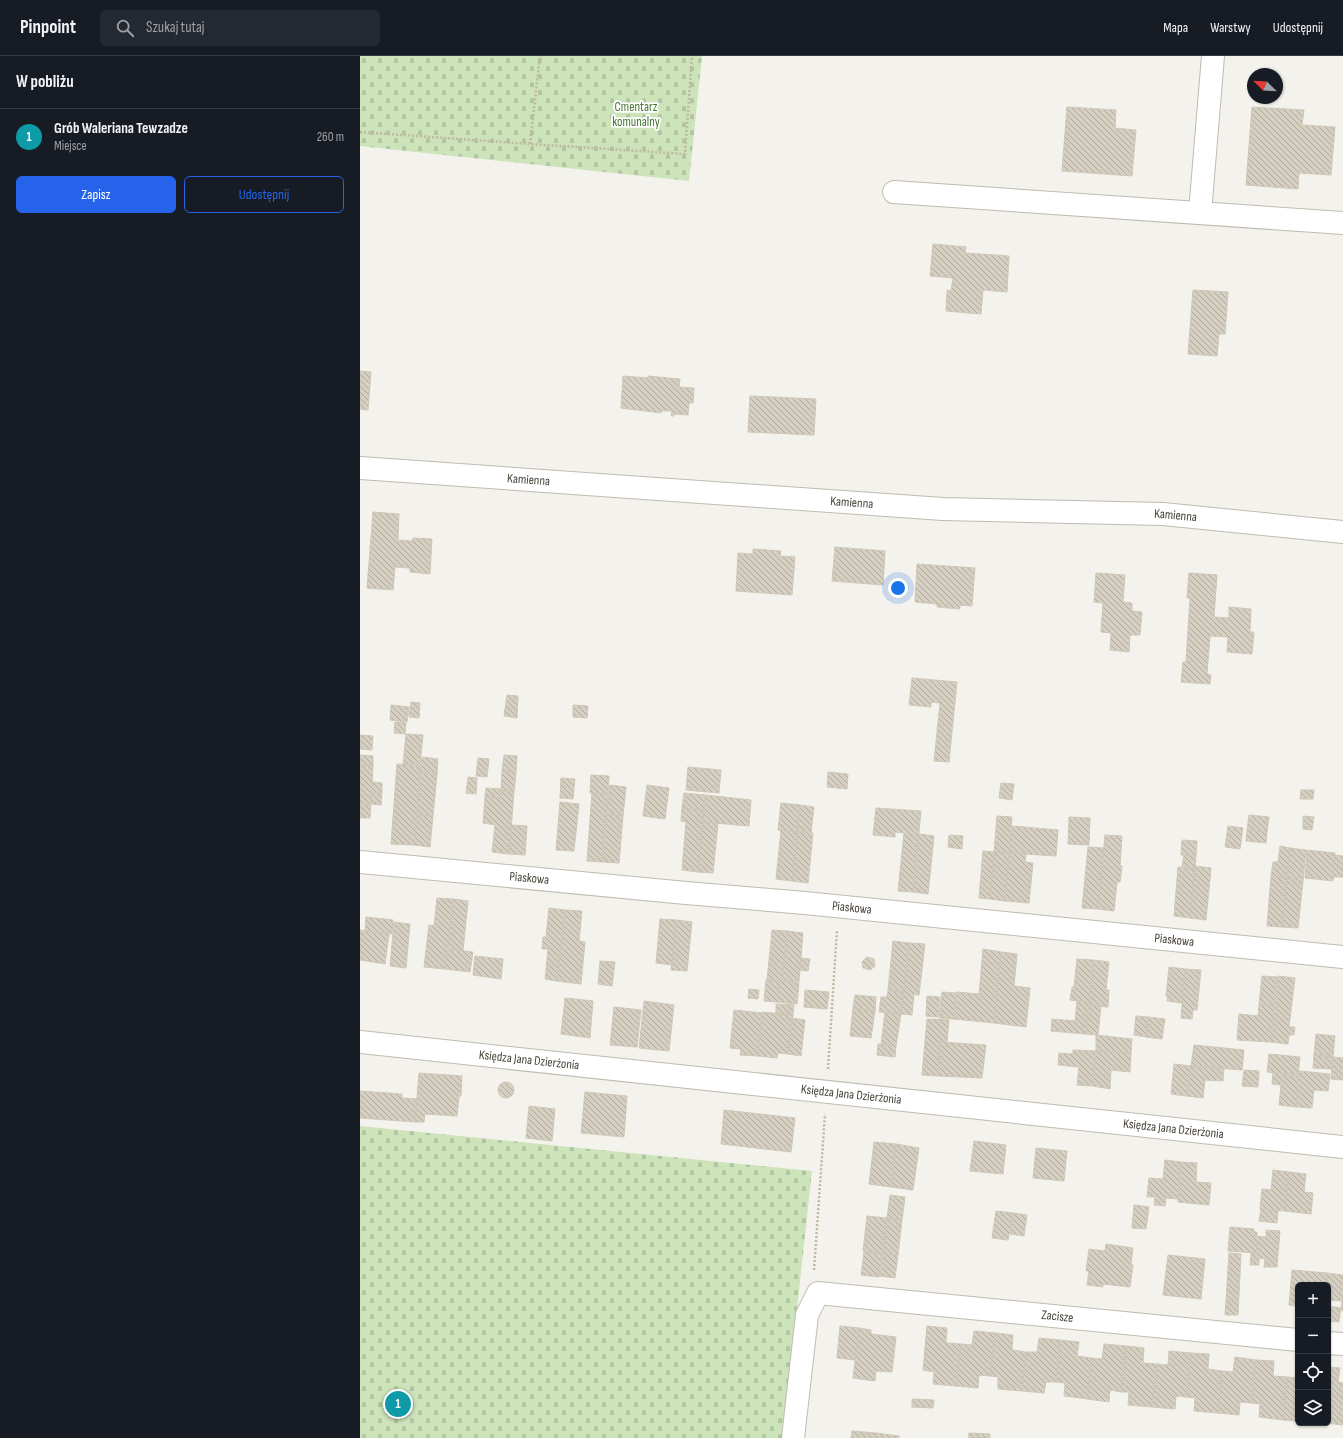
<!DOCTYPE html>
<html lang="pl">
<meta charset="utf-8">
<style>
body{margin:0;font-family:"Sofia Sans Condensed",sans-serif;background:#242831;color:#f1f3f6}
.controls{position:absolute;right:12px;bottom:12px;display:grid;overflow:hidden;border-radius:6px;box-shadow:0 1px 3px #0004}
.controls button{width:36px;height:36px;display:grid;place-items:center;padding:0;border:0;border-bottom:1px solid #363941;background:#171b24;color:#f1f3f6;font:20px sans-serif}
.compass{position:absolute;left:887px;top:12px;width:36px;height:36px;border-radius:50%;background:#171b24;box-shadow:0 1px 3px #0004;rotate:294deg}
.you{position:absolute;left:538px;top:532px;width:14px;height:14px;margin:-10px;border:3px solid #fff;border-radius:50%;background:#1a73e8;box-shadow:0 0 0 6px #1a73e833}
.badge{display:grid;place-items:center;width:26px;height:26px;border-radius:50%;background:#2563eb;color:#fff;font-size:13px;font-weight:700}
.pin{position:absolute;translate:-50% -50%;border:2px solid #fff;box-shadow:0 1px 4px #0006}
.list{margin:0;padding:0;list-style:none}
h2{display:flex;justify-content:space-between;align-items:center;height:52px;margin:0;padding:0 16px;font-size:17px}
h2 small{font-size:13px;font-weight:400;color:#9ea1a6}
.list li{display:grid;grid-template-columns:26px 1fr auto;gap:12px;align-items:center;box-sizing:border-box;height:56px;padding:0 16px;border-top:1px solid #363941}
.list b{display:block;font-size:15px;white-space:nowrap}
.list p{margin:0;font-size:13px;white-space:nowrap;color:#9ea1a6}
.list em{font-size:13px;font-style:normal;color:#9ea1a6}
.actions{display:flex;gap:8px;padding:12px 16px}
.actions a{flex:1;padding:9px 0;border:1px solid #2563eb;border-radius:6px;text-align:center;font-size:14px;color:#2563eb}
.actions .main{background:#2563eb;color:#fff}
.icon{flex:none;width:22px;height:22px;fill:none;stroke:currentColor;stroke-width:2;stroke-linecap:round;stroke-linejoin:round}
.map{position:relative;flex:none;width:983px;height:1382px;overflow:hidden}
header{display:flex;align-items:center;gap:24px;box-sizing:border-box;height:56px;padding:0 20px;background:#171b24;border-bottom:1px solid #363941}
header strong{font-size:19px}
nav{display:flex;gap:22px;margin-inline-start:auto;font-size:14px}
.search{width:280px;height:36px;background:#242831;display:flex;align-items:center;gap:10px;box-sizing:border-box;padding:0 14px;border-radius:6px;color:#9ea1a6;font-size:15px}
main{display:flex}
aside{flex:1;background:#171b24}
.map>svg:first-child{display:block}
.cemetery{fill:url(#cemetery-stones)}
.building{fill:url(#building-back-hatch);stroke:#cfc7b6}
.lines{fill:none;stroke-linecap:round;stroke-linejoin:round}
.minor-casing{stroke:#bfbbaf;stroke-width:24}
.path{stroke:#bfb7a2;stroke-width:2.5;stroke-dasharray:2 2;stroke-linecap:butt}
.minor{stroke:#fff;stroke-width:22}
.labels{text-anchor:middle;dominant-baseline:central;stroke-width:3.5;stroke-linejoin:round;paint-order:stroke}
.park-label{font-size:13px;fill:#467433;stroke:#fff}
.street-label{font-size:13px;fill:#48443a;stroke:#fff}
</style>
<header>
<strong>Pinpoint</strong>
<div class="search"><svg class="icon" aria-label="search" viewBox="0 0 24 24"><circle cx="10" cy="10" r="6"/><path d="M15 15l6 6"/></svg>Szukaj tutaj</div>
<nav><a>Mapa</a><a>Warstwy</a><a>Udostępnij</a></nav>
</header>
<main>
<aside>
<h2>W pobliżu<small></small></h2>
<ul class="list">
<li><span class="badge" style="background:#0f9aa8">1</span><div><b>Grób Waleriana Tewzadze</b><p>Miejsce</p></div><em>260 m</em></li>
</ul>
<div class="actions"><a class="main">Zapisz</a><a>Udostępnij</a></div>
</aside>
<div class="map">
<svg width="983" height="1382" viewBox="0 0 983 1382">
<defs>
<pattern id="cemetery-stones" width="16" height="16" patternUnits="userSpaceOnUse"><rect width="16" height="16" fill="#cde3ba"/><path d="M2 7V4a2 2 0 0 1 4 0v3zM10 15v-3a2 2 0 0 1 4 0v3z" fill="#b2c4a1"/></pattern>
<pattern id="building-back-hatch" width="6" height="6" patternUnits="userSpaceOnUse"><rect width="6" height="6" fill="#d5cfc2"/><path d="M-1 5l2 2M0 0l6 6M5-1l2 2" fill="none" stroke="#afaa9f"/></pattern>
</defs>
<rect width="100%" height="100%" fill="#f4f2ec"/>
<!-- cemetery -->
<path class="cemetery" d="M 0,0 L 342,0 L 329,125 L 0,90 Z
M 0,1070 L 452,1115 L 423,1382 L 0,1382 Z"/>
<!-- building -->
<path class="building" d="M 707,51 L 756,54 L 755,72 L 776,74 L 772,120 L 702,115 Z
M 892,51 L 944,54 L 942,69 L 975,71 L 971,119 L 939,117 L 938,133 L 886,129 Z
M 573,188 L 606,191 L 605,197 L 649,200 L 647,236 L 623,234 L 621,258 L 586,255 L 587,234 L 591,235 L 593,222 L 570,220 Z
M 833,234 L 868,236 L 865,278 L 859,278 L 857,300 L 828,298 Z
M 0,315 L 11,316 L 8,354 L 0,353 Z
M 263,320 L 288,322 L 288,320 L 320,323 L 319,331 L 334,332 L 333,347 L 329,347 L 328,359 L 314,358 L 314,360 L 311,360 L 312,355 L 301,355 L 301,357 L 261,352 Z
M 390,340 L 456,343 L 454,379 L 388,376 Z
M 13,456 L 39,458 L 38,484 L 52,485 L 53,482 L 72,483 L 70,518 L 50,516 L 50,512 L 35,511 L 33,534 L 7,532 Z
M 475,491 L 525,495 L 523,529 L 472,525 Z
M 393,493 L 421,495 L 420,500 L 435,501 L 432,539 L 376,535 L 378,497 L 393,498 Z
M 557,508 L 615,512 L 612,550 L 600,549 L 600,553 L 577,551 L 577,548 L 555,546 Z
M 736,517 L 765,519 L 763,546 L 772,547 L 772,555 L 782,556 L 780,579 L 770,579 L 769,596 L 750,594 L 751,577 L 741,576 L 743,547 L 734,546 Z
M 829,517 L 857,519 L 854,561 L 869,562 L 869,551 L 891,553 L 890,576 L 894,576 L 892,598 L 867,596 L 868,581 L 850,580 L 847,618 L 851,619 L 850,628 L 821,626 L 823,606 L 826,606 L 830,542 L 827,542 Z
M 552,622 L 597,626 L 589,706 L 574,705 L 580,647 L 571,646 L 571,651 L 549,649 Z
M 147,639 L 158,640 L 157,662 L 144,660 Z
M 51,646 L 60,647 L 59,662 L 49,661 Z
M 31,649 L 49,651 L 47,666 L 30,664 Z
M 213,649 L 228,650 L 227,662 L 213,661 Z
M 35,666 L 46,667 L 45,678 L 34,677 Z
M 46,678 L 63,679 L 60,709 L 43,708 Z
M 0,679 L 13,680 L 12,694 L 0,693 Z
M 0,699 L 13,700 L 13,710 L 0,709 Z
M 144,699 L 157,700 L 156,716 L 142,715 Z
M 62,701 L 78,703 L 77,719 L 60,717 Z
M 118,702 L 129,703 L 127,721 L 116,720 Z
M 37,708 L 61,710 L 54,789 L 31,788 Z
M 0,709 L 13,710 L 11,748 L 0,748 Z
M 328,711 L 361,714 L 359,737 L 326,734 Z
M 142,715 L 156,716 L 154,736 L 141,735 Z
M 468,716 L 488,718 L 487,733 L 467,731 Z
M 60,717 L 77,719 L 73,760 L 57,759 Z
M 231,719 L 249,720 L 248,738 L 230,737 Z
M 108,721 L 117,722 L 116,738 L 106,737 Z
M 201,722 L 215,723 L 213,743 L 200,742 Z
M 12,726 L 22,727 L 22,737 L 11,737 Z
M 641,727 L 654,728 L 652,744 L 639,742 Z
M 250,729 L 266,731 L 263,760 L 246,758 Z
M 287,729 L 309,732 L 305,763 L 283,760 Z
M 126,732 L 141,733 L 140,742 L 125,741 Z
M 941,734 L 954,734 L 953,743 L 940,743 Z
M 141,735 L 154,736 L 149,798 L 132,796 L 135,769 L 123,767 L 125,741 L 140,742 Z
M 11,737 L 22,737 L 21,749 L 11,748 Z
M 232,737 L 248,738 L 242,806 L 227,805 Z
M 324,737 L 345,739 L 344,754 L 322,752 Z
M 346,739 L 391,744 L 389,770 L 343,766 Z
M 200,746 L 219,748 L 214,795 L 196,794 Z
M 421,747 L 440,749 L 438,776 L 418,774 Z
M 0,748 L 11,748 L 10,762 L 0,762 Z
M 440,749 L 454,751 L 451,776 L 437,775 Z
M 322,752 L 344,754 L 338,816 L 322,814 L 326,766 L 321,765 Z
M 516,752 L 561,755 L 553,836 L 538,835 L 544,777 L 535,776 L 535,781 L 513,779 Z
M 246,758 L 263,760 L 259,807 L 242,806 Z
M 57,759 L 73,760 L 70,791 L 54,789 Z
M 889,759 L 909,761 L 907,776 L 887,774 Z
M 637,760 L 652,761 L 649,797 L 634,796 Z
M 943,760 L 954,761 L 952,774 L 943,773 Z
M 709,761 L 730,762 L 729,789 L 708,788 Z
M 343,766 L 358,767 L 353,817 L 338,816 Z
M 152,769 L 167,770 L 165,799 L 149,798 Z
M 652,770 L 698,774 L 696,800 L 649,797 Z
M 868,770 L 883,772 L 880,793 L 865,791 Z
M 421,774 L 438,776 L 432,825 L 416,823 Z
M 887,774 L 907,776 L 906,787 L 886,785 Z
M 438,776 L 453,777 L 448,827 L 432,825 Z
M 559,778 L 574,780 L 568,838 L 553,836 Z
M 589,779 L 603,780 L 602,793 L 588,791 Z
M 745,779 L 762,780 L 760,810 L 762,810 L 760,826 L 757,826 L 754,855 L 738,853 Z
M 822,784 L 837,785 L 836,800 L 821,799 Z
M 920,790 L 930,792 L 927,822 L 911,820 L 913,806 L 918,806 Z
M 728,791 L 744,792 L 738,853 L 722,852 Z
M 930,792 L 946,794 L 943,825 L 927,823 Z
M 947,794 L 975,797 L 973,825 L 945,822 Z
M 623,795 L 634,796 L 630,843 L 619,842 Z
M 634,796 L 649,797 L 645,845 L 630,843 Z
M 649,797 L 666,798 L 665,806 L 673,807 L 669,847 L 645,845 Z
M 824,799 L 836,800 L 835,813 L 822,811 Z
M 975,799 L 983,800 L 983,821 L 973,821 Z
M 835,810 L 851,812 L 846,864 L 830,862 Z
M 818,811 L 835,813 L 830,862 L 814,860 Z
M 911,820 L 927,822 L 922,871 L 907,870 Z
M 927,823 L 943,825 L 938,872 L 922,871 Z
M 77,842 L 93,843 L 85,913 L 64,911 L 69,869 L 74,870 Z
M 93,843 L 108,845 L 103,895 L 88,893 Z
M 189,852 L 205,854 L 197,925 L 185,923 L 188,893 L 182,893 L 183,881 L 186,881 Z
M 205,854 L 222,855 L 219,885 L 225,886 L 221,928 L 197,925 Z
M 6,861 L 33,864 L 32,878 L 5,875 Z
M 300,863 L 316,864 L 312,909 L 296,907 Z
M 316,864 L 332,866 L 327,915 L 311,914 Z
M 34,866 L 50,868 L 46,912 L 30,910 Z
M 0,874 L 29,878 L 25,908 L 0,904 Z
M 412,874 L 427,875 L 422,925 L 407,924 Z
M 427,875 L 443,877 L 439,926 L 422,925 Z
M 533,885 L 549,887 L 544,936 L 528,934 Z
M 549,887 L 565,888 L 559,939 L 554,938 L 552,959 L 541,958 Z
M 88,893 L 113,896 L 110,916 L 85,913 Z
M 623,893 L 641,896 L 634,967 L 594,963 L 597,936 L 619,938 Z
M 641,896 L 657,898 L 654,930 L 670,932 L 666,971 L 634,967 Z
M 115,900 L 143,903 L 141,923 L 113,919 Z
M 507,901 L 514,903 L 515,910 L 510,914 L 503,912 L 502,906 Z
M 441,902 L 450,903 L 448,915 L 440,914 Z
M 717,903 L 733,904 L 729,946 L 710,944 L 712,931 L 714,931 Z
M 733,904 L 749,906 L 746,934 L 749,934 L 748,951 L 729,949 Z
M 240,905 L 255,906 L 252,930 L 238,928 Z
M 809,911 L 825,913 L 822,947 L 807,945 L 808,940 L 806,940 Z
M 825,913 L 841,914 L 837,954 L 833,954 L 832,963 L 821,962 Z
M 902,920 L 917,921 L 914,950 L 899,949 Z
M 918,920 L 935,922 L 929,971 L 935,971 L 934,979 L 929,979 L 928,988 L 911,986 Z
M 406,924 L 420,925 L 417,946 L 404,945 Z
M 420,925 L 439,927 L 437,948 L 417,946 Z
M 389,933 L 399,934 L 398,943 L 388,942 Z
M 445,934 L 469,936 L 467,953 L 444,951 Z
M 528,934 L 544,936 L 541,958 L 519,956 L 521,941 L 527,941 Z
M 582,936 L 596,937 L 594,963 L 579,962 Z
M 495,939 L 516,941 L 515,955 L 493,952 Z
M 567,940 L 580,941 L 578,961 L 566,960 Z
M 205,942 L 233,945 L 230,982 L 201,978 Z
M 284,945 L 314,949 L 309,995 L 279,992 Z
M 717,945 L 729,946 L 726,978 L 691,975 L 692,963 L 715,965 Z
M 416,948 L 434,949 L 433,959 L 416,958 Z
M 729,949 L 741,950 L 738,979 L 726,978 Z
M 899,949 L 914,950 L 911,986 L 877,984 L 879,958 L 898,960 Z
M 254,951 L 281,954 L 277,991 L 250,989 Z
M 493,952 L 515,955 L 511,982 L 490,980 Z
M 374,954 L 402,957 L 398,1000 L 380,999 L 381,993 L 370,992 Z
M 402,956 L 433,959 L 428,998 L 418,997 L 417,1002 L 398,1000 Z
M 525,956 L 541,958 L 536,990 L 521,988 Z
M 776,960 L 788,961 L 786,981 L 774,979 Z
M 788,961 L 805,963 L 802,983 L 786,981 Z
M 432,962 L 445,964 L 441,1000 L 428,998 Z
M 567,963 L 589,964 L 587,986 L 580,986 L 578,1020 L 562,1019 Z
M 956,978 L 975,980 L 973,1001 L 954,999 Z
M 736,979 L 772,983 L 771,997 L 736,995 Z
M 580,986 L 626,989 L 622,1022 L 578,1020 Z
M 518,988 L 536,990 L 535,1001 L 517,999 Z
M 834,989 L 884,994 L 882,1014 L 831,1010 Z
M 713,994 L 736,995 L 733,1030 L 717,1029 L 719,1011 L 698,1009 L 699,997 L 713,998 Z
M 736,995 L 771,997 L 770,1016 L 751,1014 L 750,1033 L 733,1030 Z
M 909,998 L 940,1001 L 938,1019 L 907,1016 Z
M 954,999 L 973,1001 L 972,1013 L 953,1012 Z
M 973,1001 L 983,1002 L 983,1024 L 971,1023 Z
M 814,1008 L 831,1010 L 827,1040 L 811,1038 Z
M 831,1010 L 864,1013 L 863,1025 L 845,1024 L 843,1042 L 827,1040 Z
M 884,1014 L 899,1015 L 898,1031 L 882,1030 Z
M 939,1015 L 970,1018 L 968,1035 L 954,1034 L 952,1052 L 936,1051 Z
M 59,1017 L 102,1020 L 101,1040 L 99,1040 L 97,1060 L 65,1058 L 64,1066 L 55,1066 Z
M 913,1017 L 938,1020 L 936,1051 L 919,1049 L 921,1029 L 912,1028 Z
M138 1034a8 8 0 1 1 16 0a8 8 0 1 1-16 0Z
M 0,1035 L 42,1038 L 42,1042 L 57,1043 L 55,1066 L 0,1062 Z
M 225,1036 L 267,1040 L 264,1081 L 221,1077 Z
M 169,1050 L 195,1053 L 192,1085 L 166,1082 Z
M 364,1054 L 435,1062 L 431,1096 L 361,1088 Z
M 614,1085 L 646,1089 L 643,1118 L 610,1115 Z
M 514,1086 L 536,1088 L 531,1131 L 509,1128 Z
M 536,1088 L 559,1092 L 553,1134 L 531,1131 Z
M 676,1092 L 707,1095 L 704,1125 L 673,1122 Z
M 805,1104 L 821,1106 L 818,1143 L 806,1142 L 805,1150 L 794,1149 L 795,1141 L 787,1141 L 789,1122 L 803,1123 Z
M 821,1106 L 837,1107 L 836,1126 L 851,1127 L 849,1149 L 818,1146 Z
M 913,1114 L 929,1116 L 925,1155 L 900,1153 L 902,1133 L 911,1134 Z
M 929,1116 L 946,1118 L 944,1136 L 953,1137 L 951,1158 L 925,1155 Z
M 530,1139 L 545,1141 L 542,1164 L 527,1162 Z
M 774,1149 L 789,1151 L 786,1173 L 772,1172 Z
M 901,1153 L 918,1155 L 917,1167 L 899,1165 Z
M 636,1155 L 653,1157 L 648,1184 L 632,1182 Z
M 653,1157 L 667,1159 L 664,1180 L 650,1178 Z
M 507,1160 L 527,1162 L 523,1198 L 503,1195 Z
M 527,1162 L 542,1164 L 538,1199 L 523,1198 Z
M 870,1171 L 894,1173 L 894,1176 L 897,1176 L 897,1180 L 894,1180 L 894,1185 L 897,1185 L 897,1197 L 868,1195 Z
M 906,1174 L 920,1175 L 917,1211 L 904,1211 L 905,1203 L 899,1202 L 899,1209 L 890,1209 L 891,1197 L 897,1197 L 897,1185 L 894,1185 L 894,1180 L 906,1181 Z
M 746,1188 L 773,1192 L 771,1209 L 773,1209 L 770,1231 L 743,1228 L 743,1231 L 727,1229 L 729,1215 L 726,1215 L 729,1193 L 745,1195 Z
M 504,1196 L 522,1198 L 519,1221 L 501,1219 Z
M 869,1197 L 881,1198 L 878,1259 L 865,1259 Z
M 523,1198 L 538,1199 L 535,1222 L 520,1220 Z
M 808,1199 L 845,1203 L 841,1243 L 803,1239 Z
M 932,1214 L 967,1217 L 966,1229 L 938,1229 L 938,1250 L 929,1249 Z
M 967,1217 L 983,1219 L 983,1255 L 981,1254 L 982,1245 L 968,1244 L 968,1229 L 966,1229 Z
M 968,1250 L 981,1252 L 979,1266 L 968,1265 Z
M 480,1270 L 499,1272 L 495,1304 L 477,1302 Z
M 567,1270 L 587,1272 L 586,1287 L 601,1288 L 596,1330 L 573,1328 L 574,1316 L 563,1314 Z
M 499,1272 L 511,1274 L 511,1278 L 536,1281 L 532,1316 L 516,1315 L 515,1325 L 493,1322 Z
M 614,1275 L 635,1277 L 630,1320 L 619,1319 L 618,1332 L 596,1330 L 601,1288 L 612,1289 Z
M 635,1277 L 653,1279 L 652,1294 L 666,1296 L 662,1335 L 638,1333 L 638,1321 L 630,1320 Z
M 679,1282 L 700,1284 L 696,1326 L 686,1326 L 684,1337 L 662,1335 L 666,1296 L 677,1296 Z
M 700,1284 L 719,1286 L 717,1300 L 731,1302 L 728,1343 L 704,1340 L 705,1327 L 696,1326 Z
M 744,1288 L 766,1290 L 761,1336 L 750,1334 L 749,1346 L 727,1343 L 731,1302 L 742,1303 Z
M 766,1290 L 784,1292 L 783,1307 L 797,1308 L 792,1351 L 768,1349 L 769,1336 L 761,1336 Z
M 809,1295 L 831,1297 L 826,1341 L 816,1340 L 815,1353 L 792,1351 L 797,1308 L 808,1309 Z
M 831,1297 L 849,1298 L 848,1313 L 862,1315 L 858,1357 L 834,1355 L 835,1342 L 826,1341 Z
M 875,1301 L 896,1304 L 891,1347 L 880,1346 L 879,1359 L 858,1357 L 862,1315 L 873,1316 Z
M 896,1304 L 914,1305 L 913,1320 L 927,1321 L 923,1364 L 899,1361 L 900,1348 L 891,1347 Z
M 968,1311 L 980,1312 L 978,1326 L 983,1327 L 983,1369 L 965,1367 L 968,1367 Z
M 927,1321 L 938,1322 L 938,1365 L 923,1364 Z
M 552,1343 L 574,1344 L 573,1352 L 552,1351 Z
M 492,1375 L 516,1377 L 515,1382 L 491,1382 Z
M 516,1377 L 539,1380 L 539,1382 L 515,1382 Z
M 609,1377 L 630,1378 L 630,1382 L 608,1382 Z"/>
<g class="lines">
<defs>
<g id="minor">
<path d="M 534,136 L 983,167"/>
<path d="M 840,157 L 853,0"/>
<path id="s1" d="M 0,412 L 583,453 L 803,458 L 983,476"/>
<path id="s2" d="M 0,806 L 326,837 L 445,847 L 983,901"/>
<path id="s3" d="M 0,986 L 983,1091"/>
<path d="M 968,1287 L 983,1288"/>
<path id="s4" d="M 433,1382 L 447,1259 L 458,1237 L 938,1284"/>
</g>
</defs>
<!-- minor casing -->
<use href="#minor" class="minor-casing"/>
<!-- path -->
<path class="path" d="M 0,76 L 170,88 L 325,98 L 332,0
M 170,88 L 180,0
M 468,1013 L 477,874
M 454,1214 L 465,1058"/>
<!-- minor -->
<use href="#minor" class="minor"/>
</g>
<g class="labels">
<!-- park labels -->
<g class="park-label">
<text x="276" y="51">Cmentarz<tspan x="276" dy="15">komunalny</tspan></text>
</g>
<!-- street labels -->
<g class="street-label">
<text stroke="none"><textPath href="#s1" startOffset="169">Kamienna</textPath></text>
<text stroke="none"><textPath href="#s1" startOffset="493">Kamienna</textPath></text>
<text stroke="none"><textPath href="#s1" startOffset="817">Kamienna</textPath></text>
<text stroke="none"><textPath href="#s2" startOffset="170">Piaskowa</textPath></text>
<text stroke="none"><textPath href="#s2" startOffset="494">Piaskowa</textPath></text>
<text stroke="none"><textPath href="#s2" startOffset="818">Piaskowa</textPath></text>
<text stroke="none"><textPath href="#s3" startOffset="170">Księdza Jana Dzierżonia</textPath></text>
<text stroke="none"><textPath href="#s3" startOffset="494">Księdza Jana Dzierżonia</textPath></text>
<text stroke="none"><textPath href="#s3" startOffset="818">Księdza Jana Dzierżonia</textPath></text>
<text stroke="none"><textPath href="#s4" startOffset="389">Zacisze</textPath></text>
</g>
</g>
</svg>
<div class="controls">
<button>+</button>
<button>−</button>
<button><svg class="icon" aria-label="locate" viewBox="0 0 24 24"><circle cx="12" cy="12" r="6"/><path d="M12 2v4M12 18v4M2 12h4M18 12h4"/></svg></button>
<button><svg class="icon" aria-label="layers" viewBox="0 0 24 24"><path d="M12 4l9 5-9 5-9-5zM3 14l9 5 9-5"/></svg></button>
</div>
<svg class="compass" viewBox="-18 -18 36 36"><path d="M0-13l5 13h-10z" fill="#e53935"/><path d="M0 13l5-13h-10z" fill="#9ea1a6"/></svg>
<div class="you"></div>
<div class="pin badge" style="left:38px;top:1348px;background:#0f9aa8">1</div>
</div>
</main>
